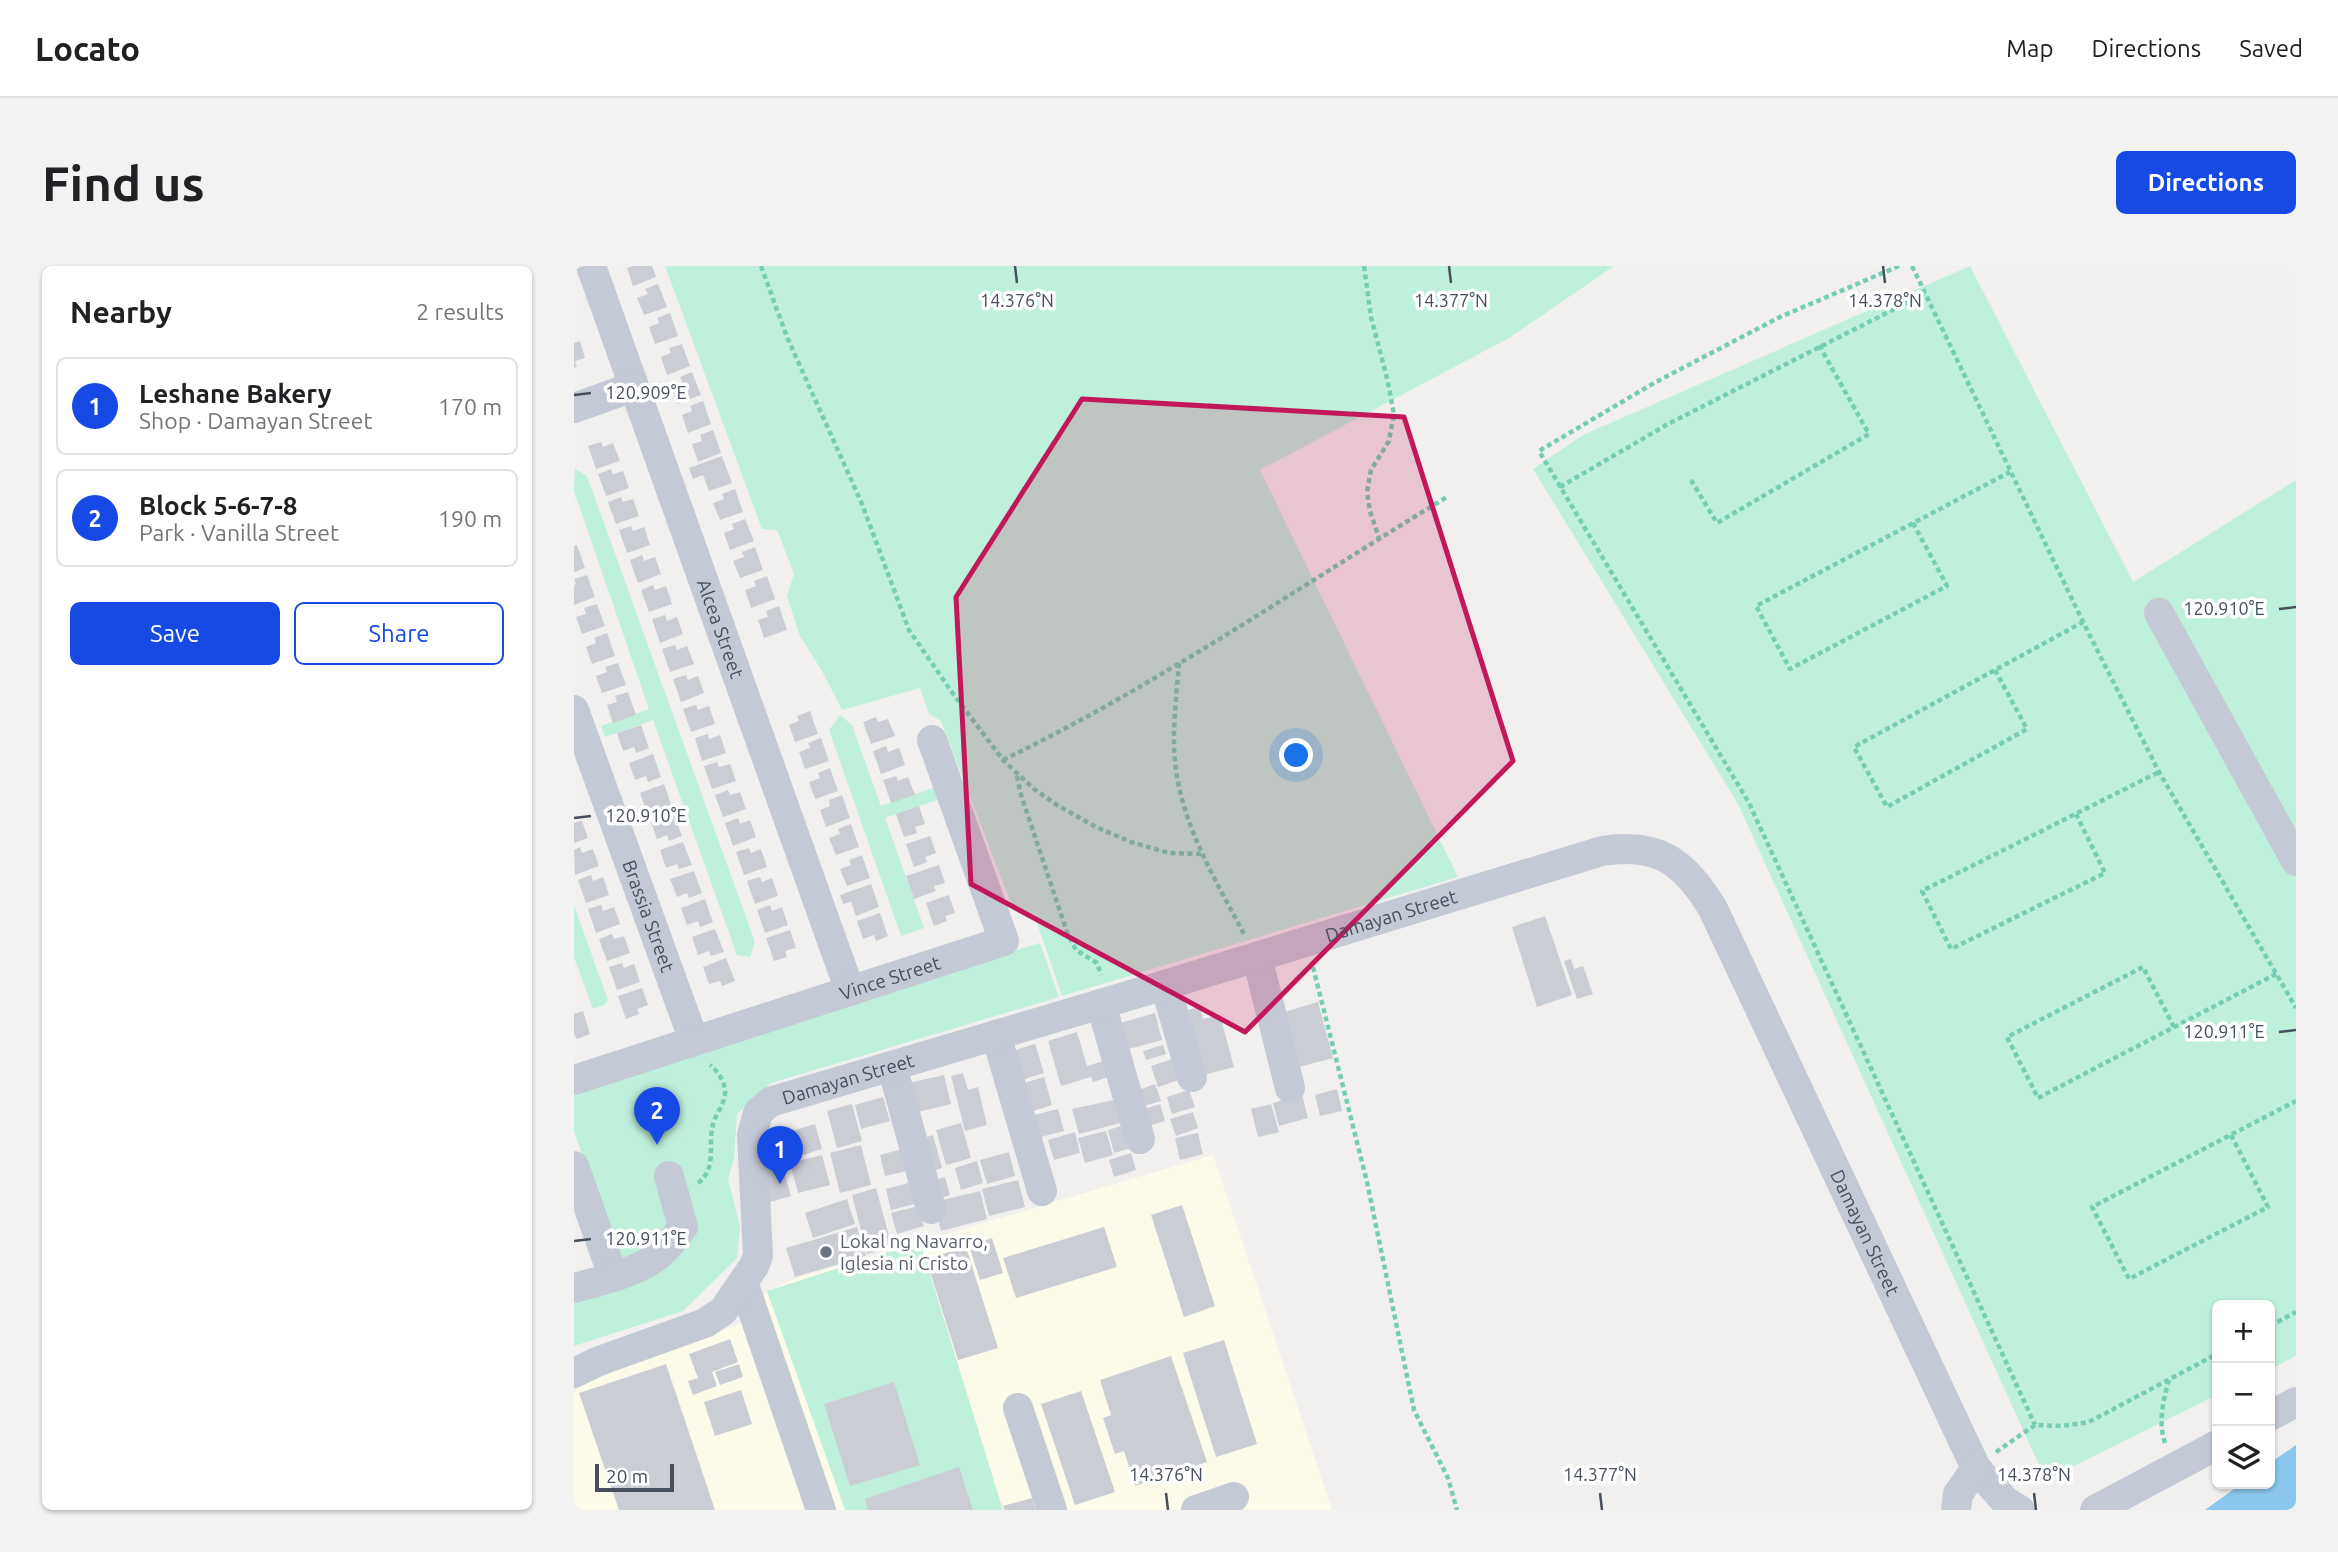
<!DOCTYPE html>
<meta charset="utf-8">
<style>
body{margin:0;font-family:Ubuntu,sans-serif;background:#f2f2f2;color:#202124}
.controls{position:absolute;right:21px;bottom:21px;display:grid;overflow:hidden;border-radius:10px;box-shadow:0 2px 5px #0004}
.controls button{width:63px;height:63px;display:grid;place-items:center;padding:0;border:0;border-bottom:2px solid #e0e0e0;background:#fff;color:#202124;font:35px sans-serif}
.scale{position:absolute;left:21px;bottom:18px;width:79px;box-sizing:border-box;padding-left:7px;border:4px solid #474f5d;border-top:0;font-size:19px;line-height:24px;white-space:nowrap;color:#474f5d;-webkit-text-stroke:5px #fff;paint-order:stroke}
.you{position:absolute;left:723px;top:490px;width:24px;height:24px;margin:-18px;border:5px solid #fff;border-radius:50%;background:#1a73e8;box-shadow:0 0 0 10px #1a73e833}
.badge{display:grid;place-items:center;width:46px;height:46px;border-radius:50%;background:#174ae5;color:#fff;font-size:23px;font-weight:700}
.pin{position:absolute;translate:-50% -58px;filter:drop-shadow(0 2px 4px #0008)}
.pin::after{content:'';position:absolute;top:37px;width:24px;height:21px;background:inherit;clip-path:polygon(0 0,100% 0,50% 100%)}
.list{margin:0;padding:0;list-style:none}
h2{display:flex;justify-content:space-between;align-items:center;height:91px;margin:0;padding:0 28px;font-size:30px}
h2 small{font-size:23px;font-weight:400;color:#757577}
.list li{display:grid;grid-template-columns:46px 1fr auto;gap:21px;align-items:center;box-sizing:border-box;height:98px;margin:0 14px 14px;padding:0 14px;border:2px solid #e0e0e0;border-radius:10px}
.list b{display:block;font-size:26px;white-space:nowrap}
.list p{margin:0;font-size:23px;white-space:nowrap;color:#757577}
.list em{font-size:23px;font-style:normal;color:#757577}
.actions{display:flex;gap:14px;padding:21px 28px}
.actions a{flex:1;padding:16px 0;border:2px solid #174ae5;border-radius:10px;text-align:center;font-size:24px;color:#174ae5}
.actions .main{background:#174ae5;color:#fff}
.icon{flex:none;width:38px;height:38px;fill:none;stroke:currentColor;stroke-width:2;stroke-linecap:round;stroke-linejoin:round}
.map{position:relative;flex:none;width:1722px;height:1244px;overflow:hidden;border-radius:10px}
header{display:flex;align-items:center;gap:42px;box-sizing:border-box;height:98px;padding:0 35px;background:#fff;border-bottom:2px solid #e0e0e0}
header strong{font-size:33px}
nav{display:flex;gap:38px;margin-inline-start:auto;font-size:24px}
.intro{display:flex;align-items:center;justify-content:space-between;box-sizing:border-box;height:168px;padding:0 42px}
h1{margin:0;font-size:49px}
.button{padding:18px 32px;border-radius:10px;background:#174ae5;color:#fff;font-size:24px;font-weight:700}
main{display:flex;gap:42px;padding:0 42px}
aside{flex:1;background:#fff;border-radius:10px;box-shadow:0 2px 5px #0004}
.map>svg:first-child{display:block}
.commercial{fill:#fcfae9}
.green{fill:#bef0db}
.water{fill:#8ac6ed}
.building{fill:#cbcdd5}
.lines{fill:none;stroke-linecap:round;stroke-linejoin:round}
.path{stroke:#75ceb3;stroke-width:4.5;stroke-dasharray:5 3.5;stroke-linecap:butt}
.minor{stroke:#c3c9d5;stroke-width:30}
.marked{fill:#c2185b;fill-opacity:0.2;stroke:#c2185b;stroke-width:5;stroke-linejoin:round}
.ticks{fill:none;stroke:#474f5d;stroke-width:2.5}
.worship-dot{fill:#6b7280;stroke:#fff;stroke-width:2.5}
.labels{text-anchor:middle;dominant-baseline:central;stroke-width:7;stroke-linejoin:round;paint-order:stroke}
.street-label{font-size:19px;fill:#474f5d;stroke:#fff}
.worship-label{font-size:19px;fill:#5b616d;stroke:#fff;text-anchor:start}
.ticks-label{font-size:18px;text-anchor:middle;fill:#474f5d;stroke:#fff;stroke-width:7;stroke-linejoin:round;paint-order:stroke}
</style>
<header>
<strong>Locato</strong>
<nav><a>Map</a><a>Directions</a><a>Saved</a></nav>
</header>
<div class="intro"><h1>Find us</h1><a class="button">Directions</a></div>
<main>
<aside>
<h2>Nearby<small>2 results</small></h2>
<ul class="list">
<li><span class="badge">1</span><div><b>Leshane Bakery</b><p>Shop · Damayan Street</p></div><em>170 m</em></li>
<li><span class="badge">2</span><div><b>Block 5-6-7-8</b><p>Park · Vanilla Street</p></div><em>190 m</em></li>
</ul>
<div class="actions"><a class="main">Save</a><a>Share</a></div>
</aside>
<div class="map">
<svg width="1722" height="1244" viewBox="0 0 1722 1244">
<rect width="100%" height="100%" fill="#f2f0ef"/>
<!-- commercial -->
<path class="commercial" d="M 639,889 L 758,1244 L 0,1244 L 0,1127 L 11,1111 L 172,1056 L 193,1025 L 220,1013 Z"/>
<!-- green -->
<path class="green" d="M 91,0 L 1040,0 L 935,72 L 686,204 L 884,611 L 488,730 L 460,648 L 440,645 L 367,455 L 355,448 L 346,422 L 268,444 L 248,405 L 226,370 L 213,330 L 220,308 L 203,264 L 188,263 Z
M 1396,0 L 1559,316 L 1722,214 L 1722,1090 L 1696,1103 L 1696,1039 L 1643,1039 L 1643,1129 L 1472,1214 L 1164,538 L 959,203 L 1009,169 Z
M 1,203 L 13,210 L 181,676 L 176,691 L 163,689 L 79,454 L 31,471 L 27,460 L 75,443 L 0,225 Z
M 266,449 L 278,459 L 307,540 L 362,521 L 366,533 L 311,552 L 350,662 L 327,670 L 255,464 Z
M 0,639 L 34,734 L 30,739 L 19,743 L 0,691 Z
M 466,677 L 485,731 L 197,817 L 163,848 L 160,893 L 154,913 L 166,961 L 163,992 L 109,1045 L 0,1080 L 0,1037 L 52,1019 L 40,979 L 0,865 L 0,825 L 145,773 Z
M 346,976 L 429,1244 L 271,1244 L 193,1025 Z"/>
<!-- water -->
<path class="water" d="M 1722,1179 L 1722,1244 L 1631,1244 L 1667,1218 L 1696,1218 L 1696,1197 Z"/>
<!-- building -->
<path class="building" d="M 59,0 L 78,0 L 82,11 L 59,20 L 53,2 Z
M 84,18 L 93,41 L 70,49 L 63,32 L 74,28 L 71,23 Z
M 96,47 L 104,70 L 81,78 L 75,61 L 85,57 L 83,52 Z
M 6,75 L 11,92 L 1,95 L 3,101 L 0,102 L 0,77 Z
M 108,78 L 116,100 L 93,109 L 87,91 L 97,87 L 95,82 Z
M 118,106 L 127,129 L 103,138 L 97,120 L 108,116 L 106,111 Z
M 129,135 L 137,158 L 114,167 L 108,149 L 118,145 L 116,140 Z
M 139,164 L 147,187 L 124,196 L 118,178 L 128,175 L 126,169 Z
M 27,176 L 29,181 L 39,177 L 46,195 L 22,203 L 14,180 Z
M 148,190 L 158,217 L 135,225 L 129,209 L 119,213 L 115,202 Z
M 37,203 L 39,208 L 49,205 L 55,222 L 32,230 L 24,208 Z
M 161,223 L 169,246 L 146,254 L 139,237 L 150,233 L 148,228 Z
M 47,231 L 49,236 L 59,233 L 65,250 L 42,258 L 34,236 Z
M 171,253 L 180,275 L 156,284 L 150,267 L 160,263 L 158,258 Z
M 57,260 L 59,265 L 70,261 L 76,279 L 53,287 L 45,264 Z
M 3,279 L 11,302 L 0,306 L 0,280 Z
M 181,281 L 189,304 L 166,312 L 159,295 L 170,291 L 168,286 Z
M 68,289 L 70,295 L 81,291 L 87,308 L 64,317 L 56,294 Z
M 13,309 L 21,331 L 0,339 L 0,319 L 2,318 L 0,313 Z
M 193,310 L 201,333 L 177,342 L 171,324 L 182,320 L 180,315 Z
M 79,319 L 81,324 L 92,320 L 98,338 L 75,346 L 67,324 Z
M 23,338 L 31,360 L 8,368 L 2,351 L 12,348 L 10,342 Z
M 205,340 L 213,364 L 190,372 L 184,354 L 194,351 L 192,345 Z
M 91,349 L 93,355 L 103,351 L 109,368 L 86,377 L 78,353 Z
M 33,367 L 41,390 L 18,398 L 12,381 L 22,377 L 20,372 Z
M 101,379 L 103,384 L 113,380 L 120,398 L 96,406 L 88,383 Z
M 44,397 L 52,419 L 28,427 L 22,410 L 33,406 L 31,401 Z
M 112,409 L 114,414 L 124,410 L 130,427 L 107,436 L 99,413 Z
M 54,426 L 62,449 L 39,457 L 33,439 L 43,436 L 41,430 Z
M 122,439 L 124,444 L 135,440 L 141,458 L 117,466 L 109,443 Z
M 236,445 L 244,468 L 221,476 L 215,459 L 225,455 L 223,450 Z
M 302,451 L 304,456 L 314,453 L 321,470 L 297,478 L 289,456 Z
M 67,459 L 75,482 L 62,487 L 60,481 L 49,485 L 43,467 Z
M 134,468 L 135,473 L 146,469 L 152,487 L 128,495 L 121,472 Z
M 247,472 L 255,495 L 231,503 L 225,486 L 236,482 L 234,477 Z
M 312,480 L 314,486 L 325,482 L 331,499 L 307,508 L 299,485 Z
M 79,488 L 87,511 L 74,516 L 72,510 L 61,514 L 55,497 Z
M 143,496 L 145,501 L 156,498 L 162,515 L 138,523 L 130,500 Z
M 256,502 L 264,525 L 241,533 L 235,516 L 246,512 L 244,507 Z
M 322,510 L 324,515 L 334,511 L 341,529 L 317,537 L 309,514 Z
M 90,518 L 98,541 L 84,546 L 83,540 L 72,544 L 66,527 Z
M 154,524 L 156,529 L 166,526 L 172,543 L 149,551 L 141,529 Z
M 268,529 L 276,552 L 252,561 L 246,544 L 256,540 L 255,534 Z
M 345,540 L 351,558 L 341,561 L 343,567 L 330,571 L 322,548 Z
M 100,547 L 108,570 L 95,575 L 93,569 L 83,573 L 77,556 Z
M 164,552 L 166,558 L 176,554 L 182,571 L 159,580 L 151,557 Z
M 8,555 L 14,572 L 0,577 L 0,557 Z
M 277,558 L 285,581 L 262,589 L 255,572 L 266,568 L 264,563 Z
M 356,570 L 362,587 L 351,591 L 353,596 L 340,601 L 332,578 Z
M 109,576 L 118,599 L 105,603 L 103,598 L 92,602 L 86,584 Z
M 6,581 L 8,587 L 19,583 L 25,600 L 1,609 L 0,584 Z
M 175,582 L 177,587 L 187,583 L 193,601 L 170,609 L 162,586 Z
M 288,589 L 296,612 L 273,620 L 266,603 L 277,599 L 275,594 Z
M 365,599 L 371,617 L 360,620 L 362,625 L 340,633 L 332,610 Z
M 120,605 L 128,627 L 115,632 L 113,627 L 103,631 L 96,613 Z
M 17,609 L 19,615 L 29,611 L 35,629 L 12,637 L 4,614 Z
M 186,611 L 188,616 L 198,612 L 204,630 L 181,638 L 173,615 Z
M 297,618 L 305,641 L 282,650 L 277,636 L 269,638 L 266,629 Z
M 375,629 L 381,647 L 371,650 L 373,655 L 360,660 L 352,637 Z
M 131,633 L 139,656 L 126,661 L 124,655 L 113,659 L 107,642 Z
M 27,639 L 29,645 L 40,641 L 46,658 L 22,667 L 14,643 Z
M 196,639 L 198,645 L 208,641 L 214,659 L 191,667 L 183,644 Z
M 306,647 L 314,670 L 302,675 L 300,669 L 289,673 L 283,655 Z
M 971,650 L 998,729 L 963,741 L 938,661 Z
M 141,663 L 150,686 L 137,690 L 135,685 L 124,689 L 118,671 Z
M 216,664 L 222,682 L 211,685 L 213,691 L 200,695 L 192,672 Z
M 38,668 L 40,673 L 50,670 L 56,687 L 33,695 L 25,673 Z
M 152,692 L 161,715 L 148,720 L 146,715 L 135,718 L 129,701 Z
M 997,693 L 1000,703 L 1009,700 L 1019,728 L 1003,733 L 990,695 Z
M 48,697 L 50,702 L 60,698 L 66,716 L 43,724 L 35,701 Z
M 68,722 L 74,739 L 63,743 L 65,748 L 52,753 L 44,730 Z
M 744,736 L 759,792 L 725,801 L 710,746 Z
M 626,741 L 629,753 L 646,749 L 660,801 L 626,810 L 609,745 Z
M 9,745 L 16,768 L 3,773 L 0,768 L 0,748 Z
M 581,747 L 588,774 L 551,784 L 543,758 Z
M 503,766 L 513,800 L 536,793 L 541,809 L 519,816 L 517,811 L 487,820 L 474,775 Z
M 461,778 L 470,807 L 444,815 L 435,786 Z
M 589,779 L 592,788 L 572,794 L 569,785 Z
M 601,792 L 608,813 L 584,821 L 577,800 Z
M 389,807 L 394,824 L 404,821 L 413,859 L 391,865 L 377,810 Z
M 370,809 L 377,838 L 332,849 L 325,819 Z
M 470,811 L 478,839 L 456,846 L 447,818 Z
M 581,818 L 587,835 L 564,842 L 559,826 Z
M 763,823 L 768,845 L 746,850 L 741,829 Z
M 615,824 L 621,841 L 598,848 L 593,831 Z
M 728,828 L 734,852 L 705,860 L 699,837 Z
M 309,831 L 316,855 L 287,863 L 281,839 Z
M 544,833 L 550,856 L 505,868 L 498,843 Z
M 278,838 L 288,875 L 263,882 L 253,845 Z
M 586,838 L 591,855 L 568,862 L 563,845 Z
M 697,838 L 705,866 L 684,871 L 677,843 Z
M 484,843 L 490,865 L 467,871 L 460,849 Z
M 619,846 L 624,862 L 602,870 L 596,853 Z
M 387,857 L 397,892 L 372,899 L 362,864 Z
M 241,858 L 248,883 L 206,896 L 198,871 Z
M 551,859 L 557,882 L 540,887 L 534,864 Z
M 532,865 L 539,889 L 511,897 L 504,872 Z
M 501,866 L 506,887 L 480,894 L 474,874 Z
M 624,867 L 629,888 L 606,894 L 601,872 Z
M 359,869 L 368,902 L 356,906 L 347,873 Z
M 287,879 L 297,919 L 266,927 L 256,887 Z
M 328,883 L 333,905 L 311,910 L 306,889 Z
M 435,886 L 441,910 L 413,918 L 406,894 Z
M 557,887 L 562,904 L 540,911 L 535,894 Z
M 248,889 L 256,919 L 224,927 L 216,897 Z
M 403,895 L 409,917 L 387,924 L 381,902 Z
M 208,900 L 217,930 L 196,936 L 187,906 Z
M 371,911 L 376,929 L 360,934 L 355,915 Z
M 444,914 L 451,941 L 415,950 L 408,923 Z
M 338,916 L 344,937 L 317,944 L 312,923 Z
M 302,922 L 318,981 L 293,988 L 278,929 Z
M 406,925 L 413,953 L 367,965 L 360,936 Z
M 273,933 L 281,958 L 239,972 L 231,947 Z
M 608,939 L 641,1040 L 610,1051 L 577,949 Z
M 344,940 L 350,960 L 323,968 L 317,947 Z
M 283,961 L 292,990 L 221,1011 L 212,982 Z
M 530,961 L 543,1001 L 442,1032 L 429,992 Z
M 418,972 L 429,1007 L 406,1014 L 395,980 Z
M 392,981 L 424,1082 L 384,1094 L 352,993 Z
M 156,1073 L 164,1096 L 138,1106 L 143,1120 L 119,1129 L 114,1115 L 124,1112 L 115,1088 Z
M 650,1074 L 683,1178 L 642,1191 L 609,1087 Z
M 597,1090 L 633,1196 L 561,1220 L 550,1185 L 541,1188 L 529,1152 L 537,1149 L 526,1114 Z
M 92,1098 L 141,1244 L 45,1244 L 5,1127 Z
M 165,1098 L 169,1111 L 146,1119 L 141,1106 Z
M 320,1116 L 346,1199 L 276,1220 L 250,1138 Z
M 167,1124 L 178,1158 L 141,1170 L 130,1136 Z
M 507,1125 L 541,1226 L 501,1239 L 467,1138 Z
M 385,1201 L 399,1244 L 294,1244 L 291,1233 Z
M 458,1232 L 462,1244 L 430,1244 L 429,1240 Z"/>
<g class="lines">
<!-- path -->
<path class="path" d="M 187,0 L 213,71 L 288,238 L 335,364 L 377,425 L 429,494 L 460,523 L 483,539 L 522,561 L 557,576 L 595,587 L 627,588
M 790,0 L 797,51 L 813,112 L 820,148 L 815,175 L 797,204 L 793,226 L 796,245 L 805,272
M 1325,0 L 1206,51 L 1080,117 L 965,185 L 1175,537 L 1461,1159
M 1338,0 L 1509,356 L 1585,506 L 1722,742
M 1117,214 L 1143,257 L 1295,168 L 1245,79
M 986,221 L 1094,158 L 1350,28
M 1339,257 L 1373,320 L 1216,403 L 1182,340 L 1436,206
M 605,397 C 602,436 596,478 604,516 C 615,571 644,619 670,668
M 1421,404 L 1453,463 L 1313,541 L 1280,481 L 1509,356
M 429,494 C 584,419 726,320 873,231
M 443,510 L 447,529 L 494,669 L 502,684 L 523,697 L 527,709
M 1502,548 L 1531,607 L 1377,683 L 1348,625 L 1585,506
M 739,701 L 793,916 L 840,1144 L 874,1212 L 883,1244
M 1600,761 L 1569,701 L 1433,771 L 1464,832 L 1702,708
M 1657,869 L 1694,941 L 1555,1013 L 1518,941 L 1722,835
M 124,917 C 144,902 133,879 139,859 C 141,848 150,840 151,828 C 152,817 144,805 136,799
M 1696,1060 L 1722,1046
M 1591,1177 C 1584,1156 1589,1135 1595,1114
M 1422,1186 L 1461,1159 L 1488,1160 L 1515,1156 L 1643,1088"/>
<!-- minor -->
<g class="minor">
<path id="s1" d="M 17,0 L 276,725"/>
<path d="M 0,142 L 59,121"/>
<path d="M 1585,347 L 1722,595"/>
<path id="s2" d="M 0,444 L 120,775"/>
<path d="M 683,691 L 716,822"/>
<path d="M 591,719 L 618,811"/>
<path d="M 527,738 L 566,873"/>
<path d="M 422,769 L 468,925"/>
<path d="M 318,800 L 357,943"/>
<path id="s3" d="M 0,814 L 430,675 L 358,474"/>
<path d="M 0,900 L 39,1010"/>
<path d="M 169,1016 L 247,1244"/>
<path d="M 0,1022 C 22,1016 60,1007 79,993 C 91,985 100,973 109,961 L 95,910"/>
<path id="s4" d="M 0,1107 L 25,1095 L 131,1057 L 149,1045 L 180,1000 L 184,990 L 178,869 L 184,847 L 196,836 L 591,719 L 1028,585 C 1084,576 1111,596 1139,643 L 1402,1202 L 1431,1235 L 1446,1244"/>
<path d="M 444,1142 L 478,1244"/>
<path d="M 1696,1150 L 1722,1136"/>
<path d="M 622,1244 L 660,1231"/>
<path d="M 1382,1244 L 1384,1228 L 1402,1202"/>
<path d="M 1521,1244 L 1643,1179"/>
</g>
</g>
<!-- marked area -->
<path class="marked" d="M 508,133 L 830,151 L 939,495 L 671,766 L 397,618 L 382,331 Z"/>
<!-- ticks -->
<path class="ticks" d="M 441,0 L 443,17M 875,0 L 877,17M 1309,0 L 1311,17M 0,129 L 17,127M 1705,343 L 1722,341M 0,552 L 17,550M 1705,766 L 1722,764M 0,975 L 17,973M 592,1227 L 594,1244M 1026,1227 L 1028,1244M 1460,1227 L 1462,1244"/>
<!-- markers -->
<circle class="worship-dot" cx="252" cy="986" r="7"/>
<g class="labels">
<!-- street labels -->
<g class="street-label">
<text stroke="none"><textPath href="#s1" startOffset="385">Alcea Street</textPath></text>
<text stroke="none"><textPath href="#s2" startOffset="219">Brassia Street</textPath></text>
<text stroke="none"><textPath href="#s4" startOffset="1036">Damayan Street</textPath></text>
<text stroke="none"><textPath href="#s3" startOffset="332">Vince Street</textPath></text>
<text stroke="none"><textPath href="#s4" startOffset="469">Damayan Street</textPath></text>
<text stroke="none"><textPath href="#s4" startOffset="1750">Damayan Street</textPath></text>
</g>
<!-- worship labels -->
<g class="worship-label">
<text x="266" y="975">Lokal ng Navarro,<tspan x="266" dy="22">Iglesia ni Cristo</tspan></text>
</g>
</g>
<g class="ticks-label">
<text x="443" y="41">14.376°N</text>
<text x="877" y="41">14.377°N</text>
<text x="1311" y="41">14.378°N</text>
<text x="72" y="133">120.909°E</text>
<text x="1650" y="349">120.910°E</text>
<text x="72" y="556">120.910°E</text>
<text x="1650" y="772">120.911°E</text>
<text x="72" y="979">120.911°E</text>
<text x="592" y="1215">14.376°N</text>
<text x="1026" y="1215">14.377°N</text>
<text x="1460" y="1215">14.378°N</text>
</g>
</svg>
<div class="controls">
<button>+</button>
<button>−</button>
<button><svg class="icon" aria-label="layers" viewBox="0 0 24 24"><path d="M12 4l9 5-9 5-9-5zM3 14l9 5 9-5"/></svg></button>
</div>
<div class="scale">20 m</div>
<div class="you"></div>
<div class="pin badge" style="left:206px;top:918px">1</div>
<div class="pin badge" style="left:83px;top:879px">2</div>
</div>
</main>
